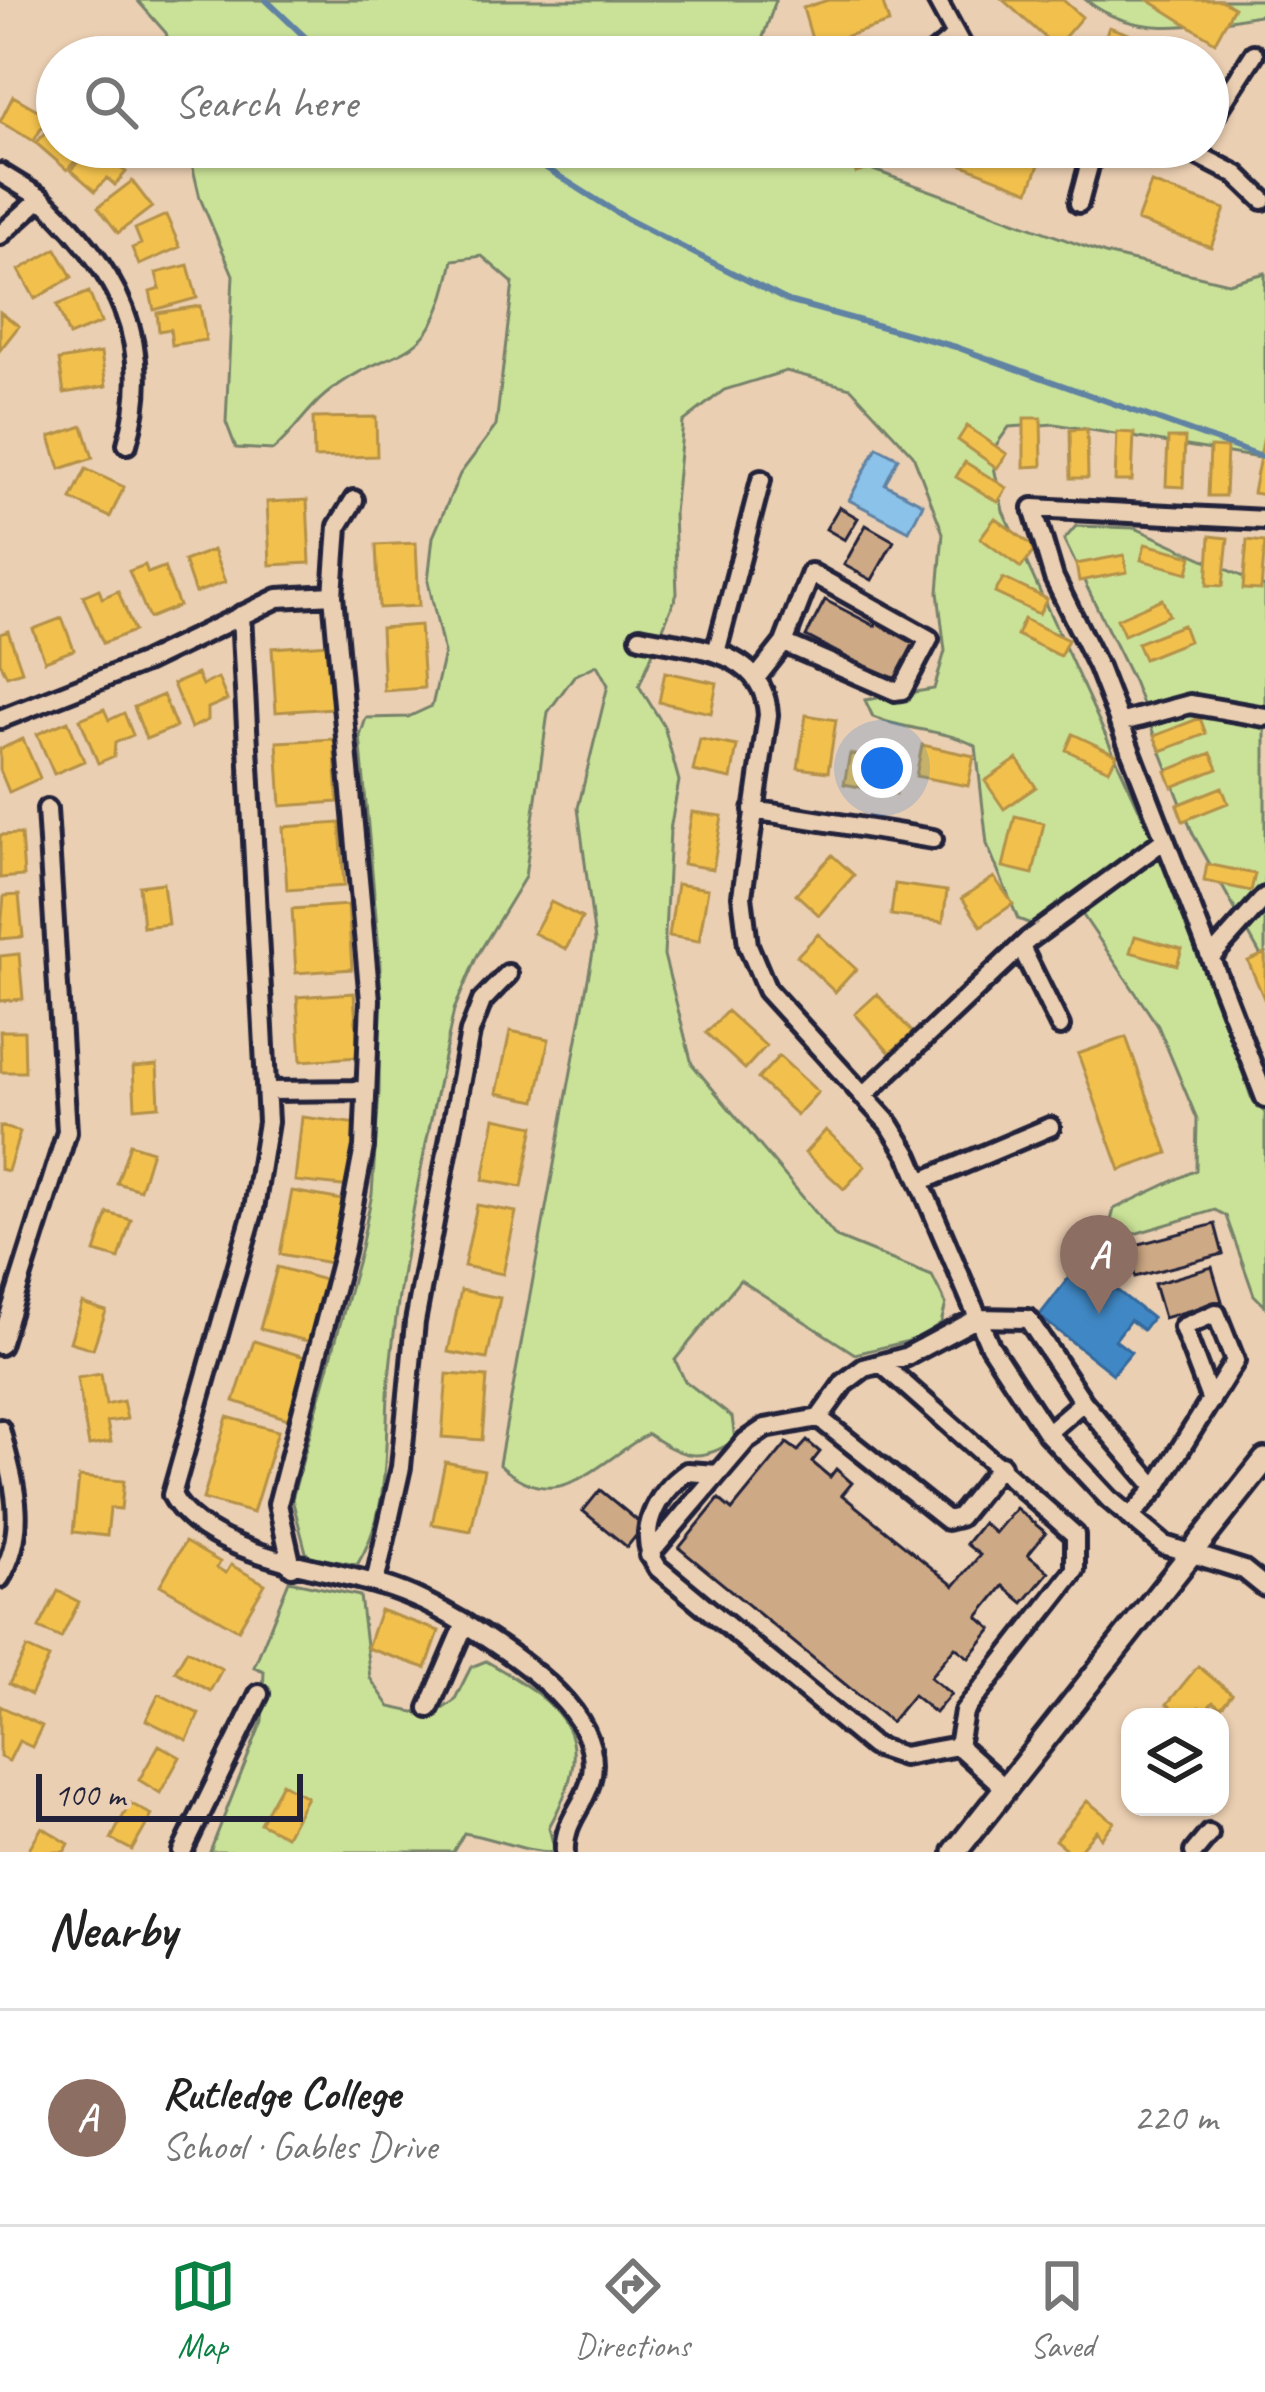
<!DOCTYPE html>
<meta charset="utf-8">
<style>
body{margin:0;font-family:Caveat,sans-serif;background:#f6f6f6;color:#222}
.controls{position:absolute;right:36px;bottom:36px;display:grid;overflow:hidden;border-radius:24px;box-shadow:0 3px 9px #0004}
.controls button{width:108px;height:108px;display:grid;place-items:center;padding:0;border:0;border-bottom:3px solid #e0e0e0;background:#fff;color:#222;font:60px sans-serif}
.scale{position:absolute;left:36px;bottom:30px;width:267px;box-sizing:border-box;padding-left:12px;border:6px solid #22223b;border-top:0;font-size:33px;line-height:42px;white-space:nowrap;color:#22223b;-webkit-text-stroke:9px #ebcfb2;paint-order:stroke}
.you{position:absolute;left:882px;top:768px;width:42px;height:42px;margin:-30px;border:9px solid #fff;border-radius:50%;background:#1a73e8;box-shadow:0 0 0 18px #1a73e833}
.badge{display:grid;place-items:center;width:78px;height:78px;border-radius:50%;background:#0b8043;color:#fff;font-size:39px;font-weight:700}
.pin{position:absolute;translate:-50% -99px;filter:drop-shadow(0 3px 6px #0008)}
.pin::after{content:'';position:absolute;top:63px;width:42px;height:36px;background:inherit;clip-path:polygon(0 0,100% 0,50% 100%)}
.list{margin:0;padding:0;list-style:none}
h2{display:flex;justify-content:space-between;align-items:center;height:156px;margin:0;padding:0 48px;font-size:51px}
h2 small{font-size:39px;font-weight:400;color:#767676}
.list li{display:grid;grid-template-columns:78px 1fr auto;gap:36px;align-items:center;box-sizing:border-box;height:216px;padding:0 48px;border-top:3px solid #e0e0e0}
.list b{display:block;font-size:45px;white-space:nowrap}
.list p{margin:0;font-size:39px;white-space:nowrap;color:#767676}
.list em{font-size:39px;font-style:normal;color:#767676}
.icon{flex:none;width:66px;height:66px;fill:none;stroke:currentColor;stroke-width:2;stroke-linecap:round;stroke-linejoin:round}
.map{position:relative;flex:none;width:1265px;height:1852px;overflow:hidden}
.search{position:absolute;background:#fff;box-shadow:0 3px 9px #0004;left:36px;right:36px;top:36px;height:132px;display:flex;align-items:center;gap:30px;box-sizing:border-box;padding:0 42px;border-radius:66px;color:#767676;font-size:45px}
.sheet{height:372px;background:#fff}
nav{display:flex;justify-content:space-around;align-items:center;box-sizing:border-box;height:168px;border-top:3px solid #e0e0e0;background:#fff;font-size:33px;color:#767676}
nav a{display:grid;justify-items:center;gap:6px}
nav .on{color:#0b8043}
.map>svg:first-child{display:block}
.green{fill:#cae298;stroke:#76826a;stroke-width:3}
.water{fill:#8bc2e9;stroke:#6182a3;stroke-width:3}
.homes{fill:#f2c14e;stroke:#b49148;stroke-width:3}
.schools{fill:#3f88c5;stroke:#36699c;stroke-width:3}
.lines{fill:none;stroke-linecap:round;stroke-linejoin:round}
.stream{stroke:#6182a3;stroke-width:6}
.building{fill:#cea985;stroke:#22223b;stroke-width:3}
.minor-casing{stroke:#22223b;stroke-width:26}
.major-casing{stroke:#22223b;stroke-width:30}
.minor{stroke:#ebcfb2;stroke-width:16}
.major{stroke:#ebcfb2;stroke-width:21}
</style>
<div class="map">
<svg width="1265" height="1852" viewBox="0 0 1265 1852">
<rect width="100%" height="100%" fill="#ebcfb2"/>
<filter id="ink" filterUnits="userSpaceOnUse"><feTurbulence type="fractalNoise" baseFrequency=".00833" numOctaves="2"/><feDisplacementMap in="SourceGraphic" scale="24" xChannelSelector="R" yChannelSelector="G"/><feConvolveMatrix kernelMatrix="1 2 1 2 8 2 1 2 1" color-interpolation-filters="sRGB"/></filter>
<g filter="url(#ink)">
<!-- green -->
<path class="green" d="M 137,0 L 776,0 L 756,57 L 173,57 L 166,33 Z
M 1086,0 L 1265,0 L 1265,14 C 1205,24 1138,42 1086,0 Z
M 188,147 L 810,147 L 1105,254 L 1228,283 L 1265,273 L 1265,459 L 1055,424 L 1009,427 L 991,452 L 1003,511 L 1152,837 L 1031,924 L 1018,919 L 987,844 L 976,746 C 945,729 907,731 873,717 L 865,700 L 934,689 L 945,651 L 938,592 L 943,533 L 913,455 L 851,388 L 786,371 L 724,390 L 683,422 L 674,513 L 677,594 L 639,686 L 664,726 L 679,781 L 670,830 L 664,955 L 692,1064 L 836,1237 L 932,1276 L 946,1304 L 941,1323 L 917,1339 L 855,1354 L 740,1280 L 675,1360 L 685,1381 L 732,1417 L 735,1440 C 700,1464 682,1457 648,1434 C 596,1463 557,1519 499,1464 L 595,941 L 578,808 L 608,685 L 597,665 L 574,676 L 548,712 L 525,877 L 477,956 L 454,1010 C 429,1127 400,1260 389,1379 C 384,1443 392,1508 357,1565 L 307,1556 L 292,1499 L 360,1252 L 372,1194 L 379,1092 L 380,961 L 360,736 L 366,718 L 408,717 L 432,706 L 444,653 L 428,581 L 433,537 L 460,474 L 496,426 L 513,283 L 482,256 L 453,260 C 430,376 397,337 325,395 C 306,411 292,434 273,450 L 236,448 L 226,422 L 233,275 L 200,198 Z
M 1076,526 L 1135,528 L 1265,587 L 1265,963 L 1193,834 L 1133,681 L 1064,540 Z
M 1161,854 L 1190,934 L 1207,962 L 1251,1097 L 1265,1113 L 1265,1306 L 1254,1295 L 1226,1216 L 1215,1210 L 1114,1240 L 1108,1232 L 1114,1209 L 1196,1170 L 1197,1119 L 1158,1026 L 1080,911 Z
M 289,1581 L 360,1596 L 370,1678 L 390,1707 L 432,1716 L 454,1701 L 471,1667 L 486,1661 C 569,1708 599,1737 549,1827 L 555,1852 C 524,1852 497,1839 464,1833 L 453,1852 L 210,1852 L 262,1721 L 264,1671 L 254,1667 Z"/>
<!-- water -->
<path class="water" d="M 877,447 L 898,458 L 885,484 L 923,504 L 909,531 L 849,500 Z"/>
<!-- homes -->
<path class="homes" d="M 828,0 L 882,0 L 889,23 L 814,46 L 803,8 Z
M 1003,0 L 1063,0 L 1082,17 L 1056,47 Z
M 1148,0 L 1221,0 L 1234,7 L 1215,42 Z
M 1109,27 L 1183,53 L 1181,57 L 1098,57 Z
M 13,96 L 48,116 L 34,141 L 0,122 Z
M 55,122 L 57,147 L 86,149 L 67,170 L 36,143 Z
M 91,147 L 126,172 L 115,185 L 107,178 L 95,191 L 71,170 Z
M 848,147 L 930,147 L 931,151 L 856,173 Z
M 961,147 L 1026,147 L 1043,154 L 1029,191 L 955,162 Z
M 132,181 L 152,207 L 118,233 L 98,207 Z
M 1151,183 L 1225,209 L 1211,247 L 1137,221 Z
M 166,215 L 180,247 L 139,265 L 132,248 L 141,244 L 135,229 Z
M 56,249 L 72,277 L 35,299 L 19,270 Z
M 188,265 L 197,298 L 154,310 L 150,292 L 160,289 L 156,273 Z
M 89,292 L 101,323 L 69,336 L 57,305 Z
M 200,306 L 206,340 L 172,345 L 170,329 L 159,331 L 157,313 Z
M 0,312 L 19,326 L 0,350 Z
M 101,353 L 106,386 L 64,393 L 59,360 Z
M 376,417 L 377,456 L 314,458 L 313,418 Z
M 1024,418 L 1041,418 L 1042,466 L 1024,467 Z
M 83,426 L 93,458 L 60,469 L 50,437 Z
M 967,426 L 1007,454 L 997,468 L 958,440 Z
M 1087,429 L 1088,478 L 1071,478 L 1070,430 Z
M 1265,431 L 1265,495 L 1253,493 Z
M 1117,432 L 1134,433 L 1132,481 L 1115,481 Z
M 1168,438 L 1185,438 L 1183,487 L 1166,486 Z
M 1210,447 L 1227,448 L 1225,496 L 1208,496 Z
M 965,462 L 1007,488 L 998,502 L 956,477 Z
M 86,469 L 124,487 L 110,517 L 71,499 Z
M 307,500 L 310,563 L 270,565 L 267,502 Z
M 995,518 L 1036,548 L 1021,568 L 980,538 Z
M 1210,536 L 1228,538 L 1223,586 L 1207,585 Z
M 1247,540 L 1265,542 L 1261,590 L 1243,589 Z
M 416,543 L 419,606 L 379,608 L 376,545 Z
M 1145,544 L 1192,556 L 1188,573 L 1141,560 Z
M 213,550 L 225,582 L 195,593 L 184,561 Z
M 1124,555 L 1127,572 L 1079,581 L 1076,564 Z
M 145,565 L 148,573 L 164,567 L 179,606 L 149,618 L 129,571 Z
M 1003,578 L 1047,599 L 1039,614 L 995,593 Z
M 99,589 L 102,598 L 118,591 L 134,631 L 103,643 L 83,596 Z
M 1162,599 L 1169,615 L 1124,635 L 1117,619 Z
M 62,618 L 74,650 L 45,661 L 33,629 Z
M 1024,619 L 1068,640 L 1060,656 L 1017,635 Z
M 420,625 L 424,688 L 384,691 L 381,628 Z
M 1183,625 L 1189,641 L 1144,659 L 1137,643 Z
M 8,631 L 22,671 L 7,676 L 0,662 L 0,634 Z
M 329,644 L 333,708 L 276,712 L 272,648 Z
M 665,672 L 717,683 L 711,713 L 659,702 Z
M 197,674 L 202,685 L 218,678 L 227,700 L 208,708 L 208,720 L 191,728 L 173,684 Z
M 163,695 L 176,727 L 146,739 L 134,707 Z
M 104,709 L 109,720 L 124,713 L 133,735 L 115,743 L 114,756 L 98,763 L 80,719 Z
M 806,715 L 836,720 L 828,772 L 798,768 Z
M 1200,718 L 1206,734 L 1161,751 L 1154,736 Z
M 68,721 L 84,761 L 54,774 L 37,734 Z
M 1073,734 L 1117,755 L 1109,770 L 1066,750 Z
M 23,739 L 40,778 L 9,792 L 0,770 L 0,749 Z
M 334,739 L 338,802 L 281,806 L 277,742 Z
M 700,739 L 737,746 L 731,779 L 693,771 Z
M 922,745 L 974,756 L 968,786 L 916,776 Z
M 1211,753 L 1218,769 L 1172,787 L 1166,771 Z
M 850,754 L 902,764 L 896,794 L 844,784 Z
M 1017,759 L 1036,787 L 1004,809 L 985,781 Z
M 1222,787 L 1228,803 L 1183,821 L 1177,805 Z
M 692,812 L 722,816 L 713,869 L 683,864 Z
M 1015,816 L 1044,823 L 1033,874 L 1003,867 Z
M 340,823 L 344,886 L 287,890 L 283,827 Z
M 21,834 L 24,876 L 0,878 L 0,835 Z
M 832,855 L 854,875 L 819,915 L 796,894 Z
M 1207,864 L 1255,874 L 1251,891 L 1204,881 Z
M 994,877 L 1013,904 L 981,926 L 962,898 Z
M 163,883 L 168,924 L 143,927 L 139,886 Z
M 677,884 L 708,889 L 699,941 L 669,936 Z
M 895,884 L 947,891 L 943,922 L 891,915 Z
M 19,895 L 23,937 L 0,939 L 4,896 Z
M 551,902 L 582,918 L 566,949 L 534,933 Z
M 348,905 L 352,969 L 296,973 L 292,909 Z
M 818,934 L 856,969 L 835,992 L 797,956 Z
M 1135,936 L 1182,949 L 1177,965 L 1130,952 Z
M 19,954 L 23,999 L 0,1001 L 0,956 Z
M 1264,954 L 1265,957 L 1265,1001 L 1248,961 Z
M 354,993 L 358,1057 L 301,1061 L 297,997 Z
M 877,994 L 913,1033 L 890,1053 L 855,1014 Z
M 727,1011 L 766,1046 L 745,1069 L 706,1033 Z
M 0,1031 L 24,1031 L 25,1072 L 1,1072 Z
M 510,1031 L 549,1039 L 536,1101 L 497,1093 Z
M 1126,1037 L 1168,1153 L 1120,1170 L 1078,1054 Z
M 779,1056 L 818,1092 L 797,1115 L 758,1079 Z
M 157,1065 L 159,1106 L 135,1108 L 133,1067 Z
M 302,1117 L 359,1124 L 352,1187 L 295,1181 Z
M 495,1118 L 534,1126 L 522,1187 L 483,1180 Z
M 0,1126 L 20,1132 L 8,1171 L 0,1169 Z
M 826,1130 L 865,1166 L 844,1189 L 805,1153 Z
M 130,1144 L 152,1151 L 140,1190 L 117,1183 Z
M 292,1191 L 348,1201 L 336,1264 L 280,1254 Z
M 477,1205 L 516,1212 L 503,1274 L 464,1266 Z
M 108,1213 L 131,1220 L 119,1259 L 95,1252 Z
M 277,1267 L 332,1282 L 315,1343 L 260,1329 Z
M 461,1290 L 500,1298 L 487,1359 L 448,1352 Z
M 82,1303 L 106,1311 L 93,1349 L 70,1342 Z
M 254,1341 L 308,1358 L 288,1419 L 234,1401 Z
M 101,1374 L 106,1405 L 123,1401 L 127,1419 L 107,1422 L 111,1442 L 89,1446 L 77,1378 Z
M 447,1374 L 487,1377 L 482,1440 L 442,1437 Z
M 227,1417 L 278,1431 L 253,1513 L 203,1499 Z
M 445,1462 L 484,1470 L 471,1531 L 432,1524 Z
M 79,1477 L 124,1481 L 121,1509 L 110,1508 L 107,1536 L 73,1532 Z
M 185,1542 L 220,1562 L 217,1568 L 226,1573 L 231,1565 L 265,1584 L 238,1630 L 160,1585 Z
M 58,1591 L 79,1602 L 61,1638 L 39,1628 Z
M 380,1610 L 439,1631 L 426,1668 L 367,1648 Z
M 27,1648 L 49,1658 L 31,1695 L 9,1684 Z
M 187,1650 L 222,1669 L 210,1691 L 175,1671 Z
M 1198,1666 L 1232,1694 L 1221,1708 L 1213,1702 L 1205,1711 L 1199,1707 L 1183,1717 L 1167,1704 Z
M 159,1694 L 199,1714 L 187,1740 L 146,1720 Z
M 0,1706 L 42,1726 L 32,1747 L 19,1741 L 9,1761 L 0,1757 Z
M 159,1745 L 180,1757 L 160,1793 L 139,1780 Z
M 282,1783 L 307,1797 L 286,1836 L 260,1823 Z
M 1087,1801 L 1114,1822 L 1101,1838 L 1096,1830 L 1078,1852 L 1062,1852 L 1065,1848 L 1055,1840 Z
M 130,1803 L 152,1815 L 132,1850 L 111,1839 Z
M 42,1827 L 69,1844 L 64,1852 L 27,1852 Z"/>
<!-- schools -->
<path class="schools" d="M 1081,1262 L 1152,1318 L 1143,1330 L 1130,1320 L 1115,1340 L 1131,1352 L 1113,1374 L 1039,1316 Z"/>
<g class="lines">
<!-- stream -->
<path class="stream" d="M 266,0 L 326,57
M 490,147 L 535,161 L 627,219 L 788,301 L 956,347 L 1265,458"/>
</g>
<!-- building -->
<path class="building" d="M 839,507 L 858,518 L 845,540 L 826,529 Z
M 866,525 L 894,541 L 872,580 L 844,565 Z
M 825,600 L 875,626 L 879,618 L 919,639 L 896,683 L 806,636 Z
M 1215,1224 L 1223,1254 L 1135,1277 L 1128,1247 Z
M 1212,1267 L 1222,1301 L 1164,1318 L 1154,1284 Z
M 807,1441 L 820,1452 L 812,1462 L 830,1477 L 836,1469 L 852,1483 L 842,1495 L 954,1586 L 980,1555 L 966,1544 L 983,1523 L 995,1533 L 1016,1508 L 1046,1533 L 1028,1555 L 1049,1572 L 1023,1603 L 1003,1586 L 978,1617 L 992,1629 L 969,1658 L 955,1647 L 930,1677 L 951,1694 L 935,1713 L 913,1695 L 891,1722 L 679,1548 L 719,1499 L 732,1510 L 787,1443 L 798,1451 Z
M 600,1490 L 644,1526 L 627,1547 L 583,1511 Z"/>
<g class="lines">
<defs>
<path id="minor" d="M 937,0 L 968,57
M 930,57 L 954,37
M 1208,125 L 1254,54
M 1182,147 L 1237,175 L 1263,200
M 0,173 L 41,198
M 1079,203 L 1094,147
M 0,235 L 41,198 C 116,267 157,342 127,444
M 1265,520 L 1033,508 L 1054,578 L 1098,667 L 1265,1098
M 241,615 L 268,1122 L 254,1209 L 172,1495 C 204,1555 323,1567 381,1585 C 412,1594 438,1608 465,1624
M 640,637 C 692,648 764,648 768,715 L 742,896 L 748,945 L 767,990 L 890,1125 L 909,1156 L 990,1346 L 1047,1433 L 1109,1499 L 1164,1545 L 1244,1570 L 1265,1587
M 716,653 L 761,480
M 757,677 L 784,643 L 811,573 L 929,639 L 902,690 L 895,691 L 784,643
M 0,719 L 145,662 L 278,598 L 333,595
M 1119,723 L 1190,704 L 1265,717
M 753,810 L 933,839
M 1021,947 L 1060,1026
M 1212,956 L 1265,897
M 268,1091 L 366,1090
M 863,1096 L 1028,940 L 1163,841
M 922,1181 L 1050,1127
M 0,1345 L 67,1132 L 47,809
M 883,1365 L 1075,1535 L 1075,1570 L 964,1712 L 958,1746 L 1006,1789
M 1083,1402 L 1156,1488
M 819,1418 L 844,1383 L 864,1368 L 905,1357 L 978,1318 L 1028,1319 L 1083,1402 L 1047,1433
M 0,1429 C 13,1481 30,1528 0,1578
M 718,1474 L 687,1472 C 657,1493 634,1533 658,1568 L 873,1746 L 903,1756 L 958,1746
M 1130,1517 L 1156,1488 L 1235,1361 L 1216,1313 L 1183,1327 L 1211,1401
M 649,1555 L 746,1441 L 765,1428 L 819,1418 L 947,1520 L 959,1517 L 1001,1465
M 292,1567 L 278,1504 L 344,1251 L 364,1147 L 370,1000 L 333,595 L 338,526 L 354,500
M 375,1583 L 401,1467 L 415,1322 L 470,1032 L 482,1001 L 508,974
M 429,1708 L 465,1624 C 514,1656 611,1715 590,1783 C 582,1809 563,1823 565,1852
M 182,1852 L 259,1694
M 1194,1852 L 1209,1834"/>
<path id="major" d="M 955,1852 L 1265,1460"/>
</defs>
<!-- minor casing -->
<use href="#minor" class="minor-casing"/>
<!-- major casing -->
<use href="#major" class="major-casing"/>
<!-- minor -->
<use href="#minor" class="minor"/>
<!-- major -->
<use href="#major" class="major"/>
</g>
</g>
</svg>
<div class="controls">
<button><svg class="icon" aria-label="layers" viewBox="0 0 24 24"><path d="M12 4l9 5-9 5-9-5zM3 14l9 5 9-5"/></svg></button>
</div>
<div class="scale">100 m</div>
<div class="you"></div>
<div class="pin badge" style="left:1099px;top:1314px;background:#8d6e63">A</div>
<div class="search"><svg class="icon" aria-label="search" viewBox="0 0 24 24"><circle cx="10" cy="10" r="6"/><path d="M15 15l6 6"/></svg>Search here</div>
</div>
<section class="sheet">
<h2>Nearby<small></small></h2>
<ul class="list">
<li><span class="badge" style="background:#8d6e63">A</span><div><b>Rutledge College</b><p>School · Gables Drive</p></div><em>220 m</em></li>
</ul>
</section>
<nav>
<a class="on"><svg class="icon" aria-label="map" viewBox="0 0 24 24"><path d="M3 6l6-2 6 2 6-2v14l-6 2-6-2-6 2zM9 4v14M15 6v14"/></svg>Map</a>
<a><svg class="icon" aria-label="directions" viewBox="0 0 24 24"><path d="M12 3l9 9-9 9-9-9zM9 14v-3h6M13 9l2 2-2 2"/></svg>Directions</a>
<a><svg class="icon" aria-label="saved" viewBox="0 0 24 24"><path d="M7 4h10v16l-5-4-5 4z"/></svg>Saved</a>
</nav>
